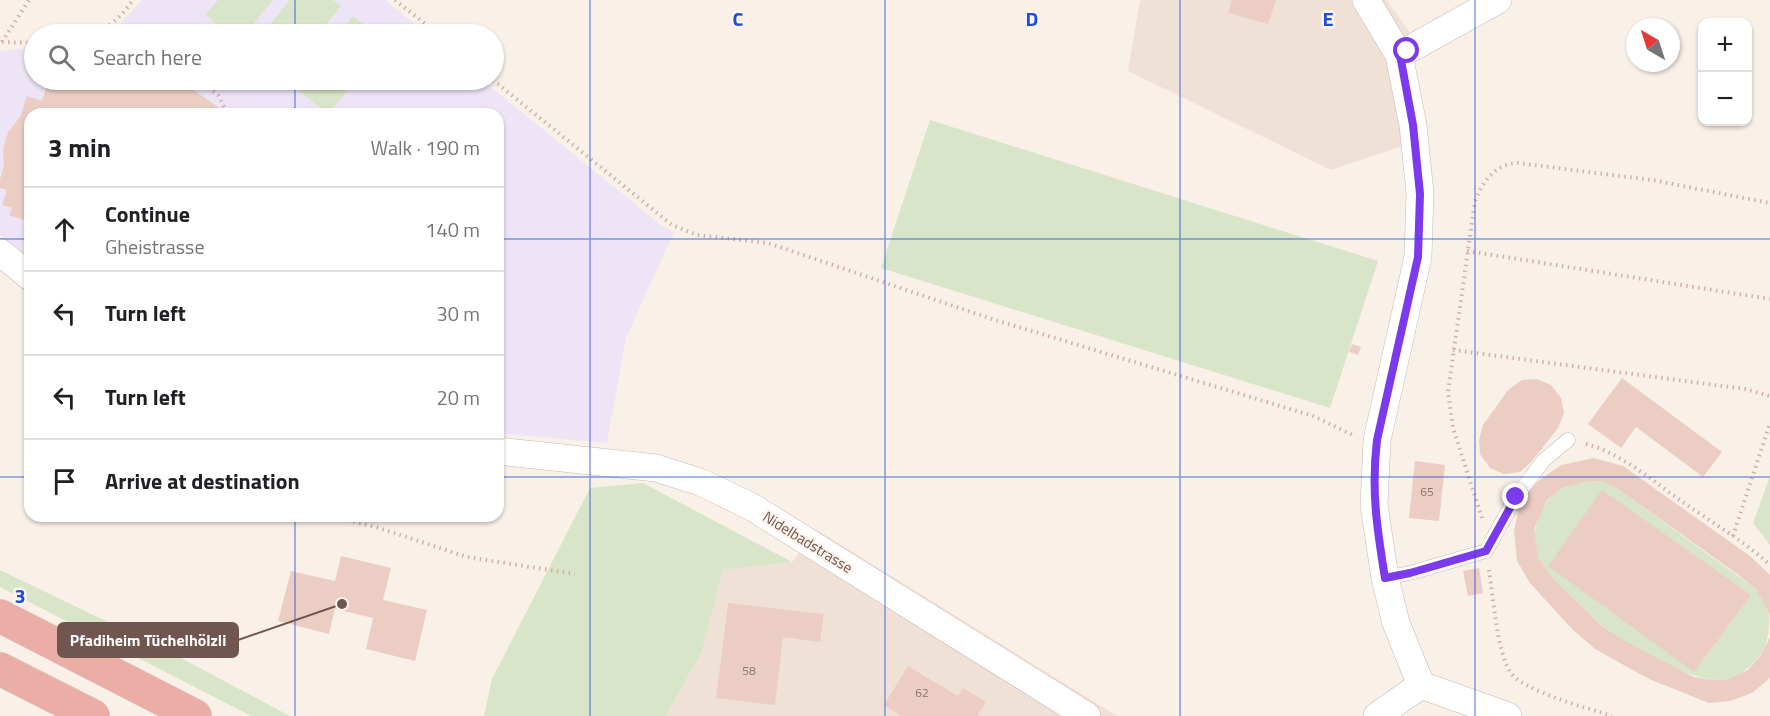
<!DOCTYPE html>
<meta charset="utf-8">
<style>
body{margin:0;font-family:"Titillium Web",sans-serif;background:#f2f2f2;color:#202124}
.controls{position:absolute;right:18px;top:18px;display:grid;overflow:hidden;border-radius:12px;box-shadow:0 2px 4px #0004}
.controls button{width:54px;height:54px;display:grid;place-items:center;padding:0;border:0;border-bottom:2px solid #e0e0e0;background:#fff;color:#202124;font:30px sans-serif}
.compass{position:absolute;left:1626px;top:18px;width:54px;height:54px;border-radius:50%;background:#fff;box-shadow:0 2px 4px #0004;rotate:321deg}
.stop{position:absolute;width:18px;height:18px;margin:-14px;border:4px solid #7c3aed;border-radius:50%;background:#fff}
.stop.end{background:#7c3aed;border-color:#fff;box-shadow:0 2px 6px #0008}
.list{margin:0;padding:0;list-style:none}
h2{display:flex;justify-content:space-between;align-items:center;height:78px;margin:0;padding:0 24px;font-size:26px}
h2 small{font-size:20px;font-weight:400;color:#757577}
.list li{display:grid;grid-template-columns:39px 1fr auto;gap:18px;align-items:center;box-sizing:border-box;height:84px;padding:0 24px;border-top:2px solid #e0e0e0}
.list b{display:block;font-size:22px;white-space:nowrap}
.list p{margin:0;font-size:20px;white-space:nowrap;color:#757577}
.list em{font-size:20px;font-style:normal;color:#757577}
.icon{flex:none;width:33px;height:33px;fill:none;stroke:currentColor;stroke-width:2;stroke-linecap:round;stroke-linejoin:round}
.map{position:relative;flex:none;width:1770px;height:716px;overflow:hidden}
.search{position:absolute;background:#fff;box-shadow:0 2px 4px #0004;left:24px;top:24px;width:480px;height:66px;display:flex;align-items:center;gap:15px;box-sizing:border-box;padding:0 21px;border-radius:33px;color:#757577;font-size:22px}
.panel{position:absolute;background:#fff;box-shadow:0 2px 4px #0004;left:24px;top:108px;width:480px;height:414px;border-radius:18px}
.map>svg:first-child{display:block}
.residential{fill:#f0e1d7}
.education{fill:#ede5f6}
.green{fill:#d9e5c8}
.building{fill:#ebcdc3}
.lines{fill:none;stroke-linecap:round;stroke-linejoin:round}
.service-casing{stroke:#cab7af;stroke-width:15}
.minor-casing{stroke:#cab7af;stroke-width:28}
.motorway-casing{stroke:#d4ccca;stroke-width:34}
.path{stroke:#d0b0a7;stroke-width:4;stroke-dasharray:1.5 4.5;stroke-linecap:butt}
.service{stroke:#fff;stroke-width:14}
.minor{stroke:#fff;stroke-width:27}
.motorway{stroke:#ebaea7;stroke-width:33}
.route{stroke:#7c3aed;stroke-width:8}
.grid{fill:none;stroke:#1d4ed8;stroke-width:1.5;stroke-opacity:0.55}
.labels{text-anchor:middle;dominant-baseline:central;stroke-width:5;stroke-linejoin:round;paint-order:stroke}
.number-label{font-size:12px;fill:#8f746c}
.street-label{font-size:15px;fill:#70564f;stroke:#fdf4ee}
.grid-label{font-size:20px;text-anchor:middle;font-weight:bold;fill:#1d4ed8;stroke:#fdf4ee;stroke-width:5;stroke-linejoin:round;paint-order:stroke}
.leader{fill:none;stroke:#70564f;stroke-width:2}
.callout-dot{fill:#70564f;stroke:#fdf4ee;stroke-width:2}
.callout{fill:#70564f;stroke:#70564f;stroke-width:2}
.callout-label{font-size:16px;text-anchor:middle;font-weight:bold;fill:#fff}
</style>
<div class="map">
<svg width="1770" height="716" viewBox="0 0 1770 716">
<rect width="100%" height="100%" fill="#f9f0e8"/>
<!-- residential -->
<path class="residential" d="M 1140,0 L 1387,0 L 1410,33 L 1408,144 L 1331,170 L 1128,71 Z
M 817,530 L 1117,716 L 666,716 L 702,651 L 723,570 L 792,562 Z"/>
<!-- education -->
<path class="education" d="M 142,0 L 385,0 L 427,34 L 111,34 Z
M 34,47 L 34,80 L 482,80 L 662,226 L 674,232 L 626,338 L 607,443 L 498,433 L 498,114 L 30,114 L 30,261 L 0,235 L 0,51 Z"/>
<!-- green -->
<path class="green" d="M 218,0 L 273,0 L 245,34 L 229,34 L 205,15 Z
M 290,0 L 333,0 L 341,6 L 318,34 L 262,34 Z
M 353,16 L 376,34 L 338,34 Z
M 301,80 L 356,80 L 328,114 L 294,87 Z
M 930,120 L 1378,261 L 1330,408 L 881,268 Z
M 1770,476 L 1770,545 L 1753,523 Z
M 1601,481 L 1618,489 L 1756,589 C 1760,596 1767,605 1769,612 C 1770,628 1768,648 1757,659 C 1749,668 1739,677 1727,679 C 1696,686 1629,646 1604,627 C 1592,617 1581,606 1570,595 C 1559,585 1543,572 1537,557 C 1528,534 1541,497 1565,487 C 1575,482 1589,482 1601,481 Z
M 643,483 L 792,562 L 723,570 L 702,651 L 666,716 L 484,716 L 492,679 L 590,488 Z
M 0,570 L 166,650 L 290,716 L 251,716 L 0,587 Z"/>
<!-- building -->
<path class="building" d="M 1232,0 L 1276,0 L 1268,24 L 1228,13 Z
M 49,80 L 179,80 L 221,109 L 219,114 L 30,114 L 30,222 L 9,215 L 12,208 L 2,205 L 7,190 L 0,188 L 0,179 L 4,166 L 3,149 L 8,132 L 20,117 L 27,96 L 42,101 Z
M 1352,344 L 1361,347 L 1358,355 L 1349,352 Z
M 1622,378 L 1722,452 L 1703,477 L 1636,427 L 1621,448 L 1588,424 Z
M 1537,379 L 1551,385 L 1561,398 L 1564,413 L 1558,428 L 1532,461 L 1520,472 L 1504,474 L 1490,468 L 1480,454 L 1479,440 L 1483,425 L 1508,390 L 1522,380 Z
M 1594,458 L 1623,466 L 1750,556 L 1770,575 L 1770,614 L 1756,589 L 1733,571 L 1618,489 L 1601,481 L 1586,482 L 1564,487 L 1547,500 L 1534,529 L 1538,558 L 1554,580 L 1602,626 L 1625,641 L 1694,677 L 1714,680 L 1728,679 L 1748,670 L 1761,655 L 1770,637 L 1770,678 L 1752,693 L 1730,701 L 1709,703 L 1649,679 L 1595,649 L 1572,629 L 1530,583 L 1517,561 L 1514,531 L 1519,508 L 1533,485 L 1561,465 Z
M 1415,461 L 1445,465 L 1439,521 L 1409,518 Z
M 1602,490 L 1751,595 L 1694,672 L 1548,566 Z
M 341,556 L 391,568 L 383,600 L 427,610 L 415,661 L 366,649 L 373,618 L 335,609 L 329,634 L 278,621 L 291,571 L 335,581 Z
M 1479,568 L 1483,593 L 1468,596 L 1463,571 Z
M 728,603 L 824,614 L 820,642 L 783,637 L 775,705 L 716,698 Z
M 908,666 L 958,696 L 963,688 L 986,702 L 977,716 L 901,716 L 884,705 Z"/>
<g class="lines">
<defs>
<path id="service" d="M 1385,578 L 1410,573 L 1486,551 L 1516,497 L 1543,461 L 1568,440"/>
<path id="minor" d="M 1366,0 L 1399,55 L 1413,125 L 1420,193 L 1418,257 L 1377,440 L 1374,505 L 1385,578 L 1396,623 L 1421,685
M 1399,55 L 1498,0
M 0,252 L 30,277
M 498,451 L 656,468 L 700,482 L 752,507 L 1087,716
M 1421,685 L 1508,716
M 1377,716 L 1421,685"/>
<path id="motorway" d="M 0,616 L 195,716
M 0,669 L 93,716"/>
</defs>
<!-- service casing -->
<use href="#service" class="service-casing"/>
<!-- minor casing -->
<use href="#minor" class="minor-casing"/>
<!-- motorway casing -->
<use href="#motorway" class="motorway-casing"/>
<!-- path -->
<path class="path" d="M 395,0 L 438,34
M 106,28 L 115,34
M 94,34 C 110,28 123,14 133,0
M 2,42 L 29,0
M 2,42 L 34,43
M 199,80 L 218,95 L 228,114
M 493,80 L 672,225 L 697,235 L 768,243 L 992,319 L 1313,416 L 1353,435
M 1467,251 L 1770,299
M 1453,350 L 1745,389 L 1770,396
M 1586,444 C 1623,454 1654,482 1684,503 C 1713,523 1744,541 1770,565
M 330,516 L 379,528 L 467,557 L 575,574
M 1482,518 L 1453,428 L 1448,392 L 1475,201 C 1483,181 1495,164 1518,163 L 1652,180 L 1770,203
M 1733,536 L 1770,423
M 1489,570 C 1493,595 1497,654 1511,673 C 1525,692 1588,708 1612,716"/>
<!-- service -->
<use href="#service" class="service"/>
<!-- minor -->
<use href="#minor" class="minor"/>
<!-- motorway -->
<use href="#motorway" class="motorway"/>
</g>
<g class="lines">
<!-- route -->
<path class="route" d="M 1407,51 L 1400,55 L 1413,125 L 1420,194 L 1418,257 L 1377,440 C 1371,490 1377,529 1385,578 L 1410,573 L 1486,551 L 1516,497"/>
</g>
<!-- grid -->
<path class="grid" d="M 295,0 L 295,34M 590,0 L 590,716M 885,0 L 885,716M 1180,0 L 1180,716M 1475,0 L 1475,716M 295,80 L 295,114M 0,239 L 30,239M 498,239 L 1770,239M 0,477 L 30,477M 498,477 L 1770,477M 295,516 L 295,716"/>
<g class="labels">
<!-- number labels -->
<g class="number-label">
<text x="1427" y="491">65</text>
<text x="749" y="670">58</text>
<text x="922" y="692">62</text>
</g>
<!-- street labels -->
<g class="street-label">
<text transform="translate(808 542) rotate(32)">Nidelbadstrasse</text>
</g>
</g>
<g class="grid-label">
<text x="738" y="26">C</text>
<text x="1032" y="26">D</text>
<text x="1328" y="26">E</text>
<text x="20" y="603">3</text>
</g>
<!-- callouts -->
<path class="leader" d="M342 604L238 640"/>
<circle class="callout-dot" cx="342" cy="604" r="6"/>
<rect class="callout" x="58" y="623" width="180" height="34" rx="6"/>
<g class="callout-label">
<text x="148" y="646">Pfadiheim Tüchelhölzli</text>
</g>
</svg>
<div class="controls">
<button>+</button>
<button>−</button>
</div>
<svg class="compass" viewBox="-18 -18 36 36"><path d="M0-13l5 13h-10z" fill="#e53935"/><path d="M0 13l5-13h-10z" fill="#757577"/></svg>
<div class="stop" style="left:1407px;top:51px"></div>
<div class="stop end" style="left:1516px;top:497px"></div>
<div class="search"><svg class="icon" aria-label="search" viewBox="0 0 24 24"><circle cx="10" cy="10" r="6"/><path d="M15 15l6 6"/></svg>Search here</div>
<section class="panel">
<h2>3 min<small>Walk · 190 m</small></h2>
<ul class="list">
<li><svg class="icon" aria-label="ahead" viewBox="0 0 24 24"><path d="M12 20V5M6 11l6-6 6 6"/></svg><div><b>Continue</b><p>Gheistrasse</p></div><em>140 m</em></li>
<li><svg class="icon" aria-label="left" viewBox="0 0 24 24"><path d="M17 20v-9H6M10 6l-5 5 5 5"/></svg><div><b>Turn left</b></div><em>30 m</em></li>
<li><svg class="icon" aria-label="left" viewBox="0 0 24 24"><path d="M17 20v-9H6M10 6l-5 5 5 5"/></svg><div><b>Turn left</b></div><em>20 m</em></li>
<li><svg class="icon" aria-label="arrive" viewBox="0 0 24 24"><path d="M6 21V4h12l-3 4 3 4H6"/></svg><div><b>Arrive at destination</b></div></li>
</ul>
</section>
</div>
